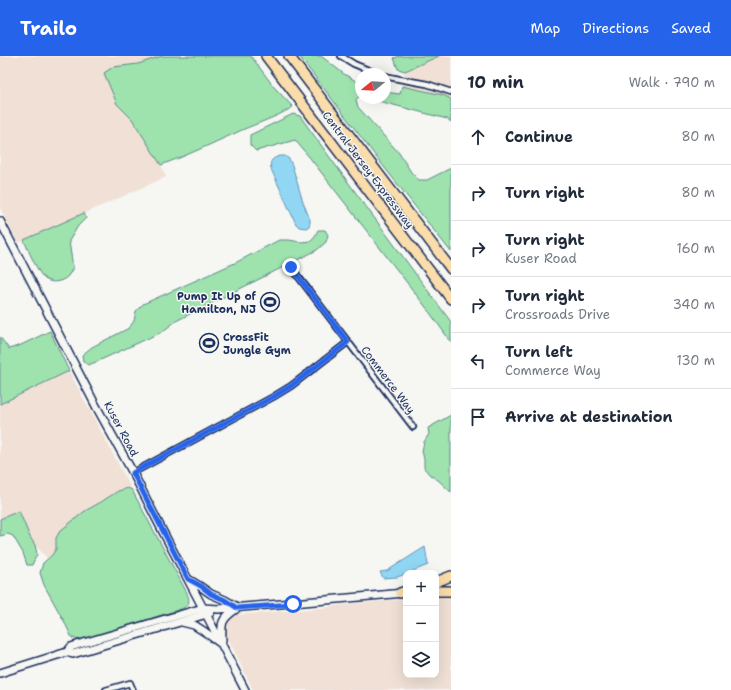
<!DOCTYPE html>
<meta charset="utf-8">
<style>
body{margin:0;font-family:"Shantell Sans",sans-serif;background:#f2f2f3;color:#1f2937}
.controls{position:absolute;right:12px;bottom:12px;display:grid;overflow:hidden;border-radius:8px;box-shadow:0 4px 16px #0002}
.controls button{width:36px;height:36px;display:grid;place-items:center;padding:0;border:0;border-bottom:1px solid #e0e1e3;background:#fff;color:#1f2937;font:20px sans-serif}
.compass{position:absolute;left:355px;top:12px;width:36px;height:36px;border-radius:50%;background:#fff;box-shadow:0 4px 16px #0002;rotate:252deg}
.stop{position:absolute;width:12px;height:12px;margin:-9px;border:3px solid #2563eb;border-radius:50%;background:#fff}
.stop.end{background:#2563eb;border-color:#fff;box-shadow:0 1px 4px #0008}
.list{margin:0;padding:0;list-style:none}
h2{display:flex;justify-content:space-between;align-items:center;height:52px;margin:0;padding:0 16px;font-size:17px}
h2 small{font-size:13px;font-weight:400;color:#747a83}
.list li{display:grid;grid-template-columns:26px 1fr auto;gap:12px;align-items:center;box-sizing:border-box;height:56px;padding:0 16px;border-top:1px solid #e0e1e3}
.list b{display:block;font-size:15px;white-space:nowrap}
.list p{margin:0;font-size:13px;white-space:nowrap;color:#747a83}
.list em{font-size:13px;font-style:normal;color:#747a83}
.icon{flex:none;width:22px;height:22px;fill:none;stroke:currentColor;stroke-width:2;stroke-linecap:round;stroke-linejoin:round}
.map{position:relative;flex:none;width:451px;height:634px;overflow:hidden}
header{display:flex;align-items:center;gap:24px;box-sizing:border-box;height:56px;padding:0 20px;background:#2563eb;color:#fff}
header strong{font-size:19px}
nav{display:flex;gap:22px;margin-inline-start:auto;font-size:14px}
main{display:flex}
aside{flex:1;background:#fff}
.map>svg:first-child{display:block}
.built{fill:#f0e0d6}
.green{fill:#9ee2ae;stroke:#5c8886}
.water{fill:#91d7f3;stroke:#6294b7}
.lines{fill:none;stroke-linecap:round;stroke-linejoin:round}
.street-casing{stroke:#1b2f5e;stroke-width:8}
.secondary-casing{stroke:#1b2f5e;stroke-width:10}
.highway-casing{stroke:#1b2f5e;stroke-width:12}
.street{stroke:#f6f6f2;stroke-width:4.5}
.secondary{stroke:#f6f6f2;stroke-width:7}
.highway{stroke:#fbddab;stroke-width:9}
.route{stroke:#2563eb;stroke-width:5}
.labels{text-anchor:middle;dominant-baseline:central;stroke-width:3;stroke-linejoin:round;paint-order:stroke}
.street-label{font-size:11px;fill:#1b2f5e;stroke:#f6f6f2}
.poi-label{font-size:11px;font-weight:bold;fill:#1b2f5e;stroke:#f6f6f2;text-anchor:end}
</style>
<header>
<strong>Trailo</strong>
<nav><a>Map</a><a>Directions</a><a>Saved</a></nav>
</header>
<main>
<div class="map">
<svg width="451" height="634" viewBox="0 0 451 634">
<rect width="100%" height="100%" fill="#f6f6f2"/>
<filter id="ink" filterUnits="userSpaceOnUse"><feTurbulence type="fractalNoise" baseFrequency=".025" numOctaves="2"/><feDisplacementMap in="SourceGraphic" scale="8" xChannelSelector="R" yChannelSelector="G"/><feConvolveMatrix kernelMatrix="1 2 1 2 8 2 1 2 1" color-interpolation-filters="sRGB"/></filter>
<g filter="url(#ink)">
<!-- built -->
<path class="built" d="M 0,0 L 162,0 L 138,8 L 113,11 L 117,48 L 132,63 L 161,109 L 166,121 L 18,187 L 0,152 Z
M 439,0 L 451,0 L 451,54 L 400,38 L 405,15 Z
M 69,315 L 132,434 L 127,432 L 118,435 L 101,446 L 85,455 L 56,483 L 56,493 L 52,499 L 47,502 L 35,489 L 30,481 L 19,455 L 0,463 L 0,348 Z
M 451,540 L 451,634 L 253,634 L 225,576 L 225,569 L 228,564 L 236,559 L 321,552 L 341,549 L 406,543 L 406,619 L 436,619 L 436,541 Z"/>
<!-- green -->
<path class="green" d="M 162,0 L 251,0 L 274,31 L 293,51 C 277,61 258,67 242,74 C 215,86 189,99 161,109 L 132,63 L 117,48 L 104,17 L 113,11 L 138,8 Z
M 299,0 L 321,0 L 344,18 L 361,28 L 361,41 L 358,41 L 356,44 L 358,51 L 399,97 L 411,116 L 419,124 L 427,124 L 451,112 L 451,196 L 377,102 Z
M 400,0 L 439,0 L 405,15 L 398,13 L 394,2 Z
M 402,30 L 443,39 L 451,43 L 451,66 L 447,63 L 367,42 L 385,42 L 385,36 L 400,38 Z
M 293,58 L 300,60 L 331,103 L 451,266 L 451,286 L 425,250 L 310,102 L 295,84 L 256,95 L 250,89 L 250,79 Z
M 84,157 L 86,162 L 78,170 L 69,185 L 73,212 C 71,214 70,218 68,220 C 62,226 52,228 45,223 C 39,219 27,192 24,184 Z
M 318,174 L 325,174 L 328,179 L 326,186 L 317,194 L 176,265 L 162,276 L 96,306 L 88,309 L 83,305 L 82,299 L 92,291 L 129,272 L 134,265 L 136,255 L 143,248 L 237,206 L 279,184 L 289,184 L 301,186 L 310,185 L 315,180 Z
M 50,275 L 69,315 L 0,348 L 0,281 L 9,293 L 21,289 Z
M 451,359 L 451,436 L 438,424 L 430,419 L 424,412 L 424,403 L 422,395 L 424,386 L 429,378 L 428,372 Z
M 128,432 L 132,434 L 186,535 C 190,544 191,549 181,553 L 91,581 L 80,584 L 72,582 L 64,565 L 44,529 L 40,517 L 43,507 L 52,499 L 56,493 L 56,482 L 60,475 L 85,455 L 101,446 L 118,435 Z
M 19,455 L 30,481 L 35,489 L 37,498 L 32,509 L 27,509 L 23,497 L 13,480 L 8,478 L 0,480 L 0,463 Z"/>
<!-- water -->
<path class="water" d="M 280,100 L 285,100 L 289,103 L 292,109 L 303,146 L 310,164 L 310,167 L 309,170 L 306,172 L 299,171 L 296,168 L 271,113 C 269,104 273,102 280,100 Z
M 425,491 L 428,509 L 408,517 L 406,517 L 406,518 L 397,521 L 383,522 L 380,516 L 387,515 Z"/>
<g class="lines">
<defs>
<path id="street" d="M 341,0 L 354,8 L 378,18
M 385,20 L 399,23 L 427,28 L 451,36
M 291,211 L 413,371
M 133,417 L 138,414 L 273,341 L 291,330 L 348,286
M 106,634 L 130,627 L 133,634"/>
<path id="secondary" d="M 0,165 L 96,350 L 133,417 L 162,474 L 203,552 L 245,634
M 188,523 L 201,531 L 211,538 L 225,544 L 237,551
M 182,566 L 194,569 L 205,576 L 220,587
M 222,584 C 221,567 221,563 236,553
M 67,596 L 73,598 L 210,557
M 0,617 L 67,596 L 71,591 L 80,588 L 203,552 L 219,553 L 293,547 L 404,537"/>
<path id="highway" d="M 266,0 L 451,243
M 289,0 L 451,213
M 436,526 L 451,520
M 436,535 L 451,535
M 400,537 L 406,535"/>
</defs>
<!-- street casing -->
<use href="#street" class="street-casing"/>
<!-- secondary casing -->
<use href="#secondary" class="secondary-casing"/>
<!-- highway casing -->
<use href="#highway" class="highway-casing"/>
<!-- street -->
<use href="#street" class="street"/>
<!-- secondary -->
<use href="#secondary" class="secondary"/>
<!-- highway -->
<use href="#highway" class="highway"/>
</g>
</g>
<g class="lines" filter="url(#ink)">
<!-- route -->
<path class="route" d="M 291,211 L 348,286 L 291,330 L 273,341 L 138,414 L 133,417 L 188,523 L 201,530 L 211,538 L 225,544 L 237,552 L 293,548"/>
</g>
<!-- icons -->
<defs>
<symbol id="stadium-ring" viewBox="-11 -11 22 22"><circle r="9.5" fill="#f6f6f2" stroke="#1b2f5e" stroke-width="1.5"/><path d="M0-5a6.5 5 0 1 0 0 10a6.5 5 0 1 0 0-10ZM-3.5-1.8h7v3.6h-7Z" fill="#1b2f5e"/></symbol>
</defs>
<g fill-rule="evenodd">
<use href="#stadium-ring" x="259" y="235" width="22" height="22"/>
<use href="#stadium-ring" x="198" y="276" width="22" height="22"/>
</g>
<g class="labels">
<!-- street labels -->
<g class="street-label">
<text transform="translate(368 114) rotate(53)">Central Jersey Expressway</text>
<text transform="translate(388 324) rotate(53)">Commerce Way</text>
<text transform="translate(121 373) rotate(62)">Kuser Road</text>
</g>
<!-- poi labels -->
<g class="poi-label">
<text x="256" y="240">Pump It Up of<tspan x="256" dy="13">Hamilton, NJ</tspan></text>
<text x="223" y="281" text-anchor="start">CrossFit<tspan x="223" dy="13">Jungle Gym</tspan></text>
</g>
</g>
</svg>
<div class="controls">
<button>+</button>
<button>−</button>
<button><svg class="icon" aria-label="layers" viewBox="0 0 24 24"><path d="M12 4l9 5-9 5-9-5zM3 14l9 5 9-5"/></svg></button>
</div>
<svg class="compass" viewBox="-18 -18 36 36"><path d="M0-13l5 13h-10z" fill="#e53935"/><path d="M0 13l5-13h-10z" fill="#747a83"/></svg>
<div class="stop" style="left:293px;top:548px"></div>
<div class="stop end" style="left:291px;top:211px"></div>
</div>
<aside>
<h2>10 min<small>Walk · 790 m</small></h2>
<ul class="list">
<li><svg class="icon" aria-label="ahead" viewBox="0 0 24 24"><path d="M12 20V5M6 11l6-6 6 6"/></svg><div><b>Continue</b></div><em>80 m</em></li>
<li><svg class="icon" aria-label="right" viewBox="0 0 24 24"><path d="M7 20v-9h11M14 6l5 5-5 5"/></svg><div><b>Turn right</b></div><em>80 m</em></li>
<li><svg class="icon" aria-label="right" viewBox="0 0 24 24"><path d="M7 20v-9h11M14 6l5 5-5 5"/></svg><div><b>Turn right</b><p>Kuser Road</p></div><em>160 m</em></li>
<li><svg class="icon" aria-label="right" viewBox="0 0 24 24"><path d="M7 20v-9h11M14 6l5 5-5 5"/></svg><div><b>Turn right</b><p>Crossroads Drive</p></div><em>340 m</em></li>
<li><svg class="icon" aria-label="left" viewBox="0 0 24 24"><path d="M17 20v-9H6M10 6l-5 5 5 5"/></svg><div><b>Turn left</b><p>Commerce Way</p></div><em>130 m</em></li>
<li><svg class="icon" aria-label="arrive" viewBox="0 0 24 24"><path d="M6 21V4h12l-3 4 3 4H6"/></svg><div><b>Arrive at destination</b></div></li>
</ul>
</aside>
</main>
